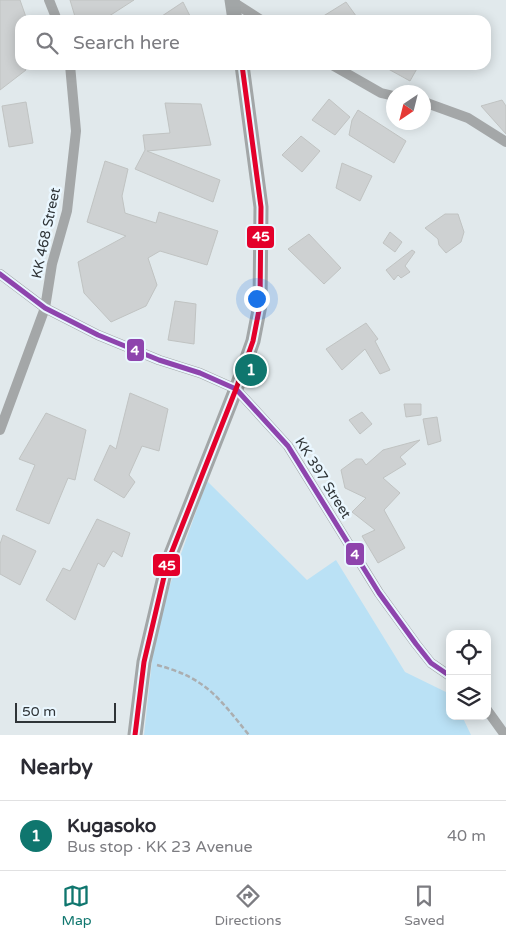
<!DOCTYPE html>
<meta charset="utf-8">
<style>
body{margin:0;font-family:"Varela Round",sans-serif;background:#f7f7f7;color:#2b2b33}
.controls{position:absolute;right:15px;bottom:15px;display:grid;overflow:hidden;border-radius:10px;box-shadow:0 2px 12px #0003}
.controls button{width:45px;height:45px;display:grid;place-items:center;padding:0;border:0;border-bottom:1px solid #e1e1e2;background:#fff;color:#2b2b33;font:25px sans-serif}
.compass{position:absolute;left:386px;top:85px;width:45px;height:45px;border-radius:50%;background:#fff;box-shadow:0 2px 12px #0003;rotate:215deg}
.scale{position:absolute;left:15px;bottom:12px;width:101px;box-sizing:border-box;padding-left:5px;border:2px solid #2f3437;border-top:0;font-size:14px;line-height:18px;white-space:nowrap;color:#2f3437;-webkit-text-stroke:4px #eaf7ff;paint-order:stroke}
.you{position:absolute;left:256px;top:298px;width:18px;height:18px;margin:-12px;border:4px solid #fff;border-radius:50%;background:#1a73e8;box-shadow:0 0 0 8px #1a73e833}
.badge{display:grid;place-items:center;width:32px;height:32px;border-radius:50%;background:#0f766e;color:#fff;font-size:16px;font-weight:700}
.pin{position:absolute;translate:-50% -50%;border:2px solid #fff;box-shadow:0 1px 5px #0006}
.list{margin:0;padding:0;list-style:none}
h2{display:flex;justify-content:space-between;align-items:center;height:65px;margin:0;padding:0 20px;font-size:21px}
h2 small{font-size:16px;font-weight:400;color:#7c7c81}
.list li{display:grid;grid-template-columns:32px 1fr auto;gap:15px;align-items:center;box-sizing:border-box;height:70px;padding:0 20px;border-top:1px solid #e1e1e2}
.list b{display:block;font-size:19px;white-space:nowrap}
.list p{margin:0;font-size:16px;white-space:nowrap;color:#7c7c81}
.list em{font-size:16px;font-style:normal;color:#7c7c81}
.icon{flex:none;width:28px;height:28px;fill:none;stroke:currentColor;stroke-width:2;stroke-linecap:round;stroke-linejoin:round}
.map{position:relative;flex:none;width:506px;height:735px;overflow:hidden}
.search{position:absolute;background:#fff;box-shadow:0 2px 12px #0003;left:15px;right:15px;top:15px;height:55px;display:flex;align-items:center;gap:12px;box-sizing:border-box;padding:0 18px;border-radius:15px;color:#7c7c81;font-size:19px}
.sheet{height:135px;background:#fff}
nav{display:flex;justify-content:space-around;align-items:center;box-sizing:border-box;height:70px;border-top:1px solid #e1e1e2;background:#fff;font-size:14px;color:#7c7c81}
nav a{display:grid;justify-items:center;gap:2px}
nav .on{color:#0f766e}
.map>svg:first-child{display:block}
.green{fill:#bae1f5}
.building{fill:#ced1d2;stroke:#c0c3c2}
.lines{fill:none;stroke-linecap:round;stroke-linejoin:round}
.path{stroke:#abaeb0;stroke-width:2.5;stroke-dasharray:5 2.5;stroke-linecap:butt}
.street{stroke:#a4a7a8;stroke-width:10}
.secondary{stroke:#a2a6a7;stroke-width:15}
.bus-1-casing{stroke:#eaf7ff;stroke-width:9}
.bus-2-casing{stroke:#eaf7ff;stroke-width:9}
.bus-1{stroke:#8e44ad;stroke-width:5}
.bus-2{stroke:#e4002b;stroke-width:5}
.labels{text-anchor:middle;dominant-baseline:central;stroke-width:5;stroke-linejoin:round;paint-order:stroke}
.street-label{font-size:14px;fill:#2f3437;stroke:#eaf7ff}
.line-badge{stroke:#eaf7ff;stroke-width:2}
.badge-label{font-size:14px;text-anchor:middle;font-weight:bold;fill:#fff}
</style>
<div class="map">
<svg width="506" height="735" viewBox="0 0 506 735">
<rect width="100%" height="100%" fill="#e1e9ec"/>
<!-- green -->
<path class="green" d="M 207,481 L 307,580 L 336,560 L 405,672 L 450,694 L 450,716 L 462,716 L 471,735 L 144,735 L 156,624 Z"/>
<!-- building -->
<path class="building" d="M 0,0 L 20,0 L 27,20 L 20,20 L 20,65 L 24,65 L 26,70 L 0,90 Z
M 70,0 L 134,0 L 103,20 L 76,20 Z
M 183,2 L 192,20 L 156,20 Z
M 346,2 L 359,20 L 317,20 Z
M 381,65 L 419,65 L 410,81 Z
M 329,99 L 350,117 L 335,135 L 312,120 Z
M 502,100 L 506,106 L 506,134 L 481,106 Z
M 26,102 L 33,143 L 9,147 L 2,106 Z
M 165,103 L 201,104 L 211,145 L 147,151 L 220,180 L 213,202 L 135,169 L 145,150 L 143,135 L 170,133 Z
M 358,110 L 406,141 L 394,163 L 349,135 L 352,120 Z
M 301,136 L 320,151 L 302,172 L 282,155 Z
M 105,161 L 128,169 L 122,196 L 125,213 L 156,223 L 159,212 L 218,231 L 207,265 L 160,251 L 148,258 L 157,285 L 146,306 L 111,322 L 84,293 L 78,262 L 126,236 L 87,222 Z
M 342,163 L 372,176 L 360,201 L 336,188 Z
M 445,214 L 458,214 L 464,232 L 461,242 L 446,253 L 439,245 L 438,239 L 425,228 Z
M 390,232 L 402,242 L 395,252 L 383,243 Z
M 309,234 L 341,268 L 324,284 L 288,249 Z
M 412,250 L 415,252 L 405,266 L 410,272 L 401,278 L 398,275 L 394,280 L 386,270 Z
M 175,301 L 196,304 L 194,344 L 168,340 Z
M 366,323 L 378,339 L 375,341 L 390,370 L 380,374 L 365,349 L 342,370 L 326,349 Z
M 130,393 L 168,409 L 159,451 L 142,446 L 129,475 L 135,482 L 124,498 L 94,480 L 110,445 L 116,449 Z
M 404,404 L 421,404 L 421,415 L 406,417 Z
M 362,412 L 372,424 L 360,434 L 349,420 Z
M 46,413 L 86,430 L 75,480 L 68,478 L 49,524 L 16,510 L 35,465 L 19,459 Z
M 437,417 L 441,441 L 428,445 L 423,419 Z
M 420,440 L 400,457 L 406,464 L 383,478 L 400,493 L 384,510 L 405,548 L 378,563 L 362,536 L 375,530 L 352,512 L 366,498 L 345,488 L 341,470 L 356,459 L 362,459 L 366,465 L 383,450 Z
M 97,519 L 130,533 L 122,557 L 113,551 L 104,567 L 98,563 L 75,620 L 46,600 L 63,568 L 70,571 Z
M 3,535 L 36,551 L 20,585 L 0,574 L 0,544 Z"/>
<g class="lines">
<!-- path -->
<path class="path" d="M 157,665 C 206,678 218,697 249,735"/>
<!-- street -->
<path class="street" d="M 49,0 L 57,20
M 233,2 L 261,20
M 332,65 L 381,93 L 394,96
M 424,102 L 468,118 L 506,142
M 0,274 L 45,308 L 98,335 L 159,360 L 200,373 L 236,389 L 288,446 L 379,593 L 416,644 L 431,663 L 450,676
M 0,430 L 45,308 L 52,264 L 67,211 L 76,131 L 70,65
M 487,710 L 505,735"/>
<!-- secondary -->
<path class="secondary" d="M 232,0 L 235,20
M 135,735 L 144,662 L 167,564 L 236,389 L 253,341 L 260,305 L 261,207 L 242,65"/>
<defs>
<path id="bus-1" d="M 0,274 L 45,308 L 98,335 L 159,360 L 200,373 L 236,389 L 288,446 L 379,593 L 416,644 L 431,663 L 450,676"/>
<path id="bus-2" d="M 135,735 L 144,662 L 167,564 L 236,389 L 253,341 L 260,305 L 261,207 L 242,65"/>
</defs>
<!-- bus-1 casing -->
<use href="#bus-1" class="bus-1-casing"/>
<!-- bus-2 casing -->
<use href="#bus-2" class="bus-2-casing"/>
<!-- bus-1 -->
<use href="#bus-1" class="bus-1"/>
<!-- bus-2 -->
<use href="#bus-2" class="bus-2"/>
</g>
<g class="labels">
<!-- street labels -->
<g class="street-label">
<text transform="translate(46 233) rotate(-78)">KK 468 Street</text>
<text transform="translate(323 478) rotate(58)">KK 397 Street</text>
</g>
</g>
<g class="line-badge">
<rect x="246" y="225" width="29" height="24" rx="5" fill="#e4002b"/>
<rect x="126" y="338" width="19" height="24" rx="5" fill="#8e44ad"/>
<rect x="345" y="542" width="20" height="24" rx="5" fill="#8e44ad"/>
<rect x="152" y="553" width="29" height="24" rx="5" fill="#e4002b"/>
</g>
<g class="badge-label">
<text x="261" y="241">45</text>
<text x="135" y="355">4</text>
<text x="355" y="559">4</text>
<text x="167" y="570">45</text>
</g>
</svg>
<div class="controls">
<button><svg class="icon" aria-label="locate" viewBox="0 0 24 24"><circle cx="12" cy="12" r="6"/><path d="M12 2v4M12 18v4M2 12h4M18 12h4"/></svg></button>
<button><svg class="icon" aria-label="layers" viewBox="0 0 24 24"><path d="M12 4l9 5-9 5-9-5zM3 14l9 5 9-5"/></svg></button>
</div>
<svg class="compass" viewBox="-18 -18 36 36"><path d="M0-13l5 13h-10z" fill="#e53935"/><path d="M0 13l5-13h-10z" fill="#7c7c81"/></svg>
<div class="scale">50 m</div>
<div class="you"></div>
<div class="pin badge" style="left:251px;top:370px">1</div>
<div class="search"><svg class="icon" aria-label="search" viewBox="0 0 24 24"><circle cx="10" cy="10" r="6"/><path d="M15 15l6 6"/></svg>Search here</div>
</div>
<section class="sheet">
<h2>Nearby<small></small></h2>
<ul class="list">
<li><span class="badge">1</span><div><b>Kugasoko</b><p>Bus stop · KK 23 Avenue</p></div><em>40 m</em></li>
</ul>
</section>
<nav>
<a class="on"><svg class="icon" aria-label="map" viewBox="0 0 24 24"><path d="M3 6l6-2 6 2 6-2v14l-6 2-6-2-6 2zM9 4v14M15 6v14"/></svg>Map</a>
<a><svg class="icon" aria-label="directions" viewBox="0 0 24 24"><path d="M12 3l9 9-9 9-9-9zM9 14v-3h6M13 9l2 2-2 2"/></svg>Directions</a>
<a><svg class="icon" aria-label="saved" viewBox="0 0 24 24"><path d="M7 4h10v16l-5-4-5 4z"/></svg>Saved</a>
</nav>
